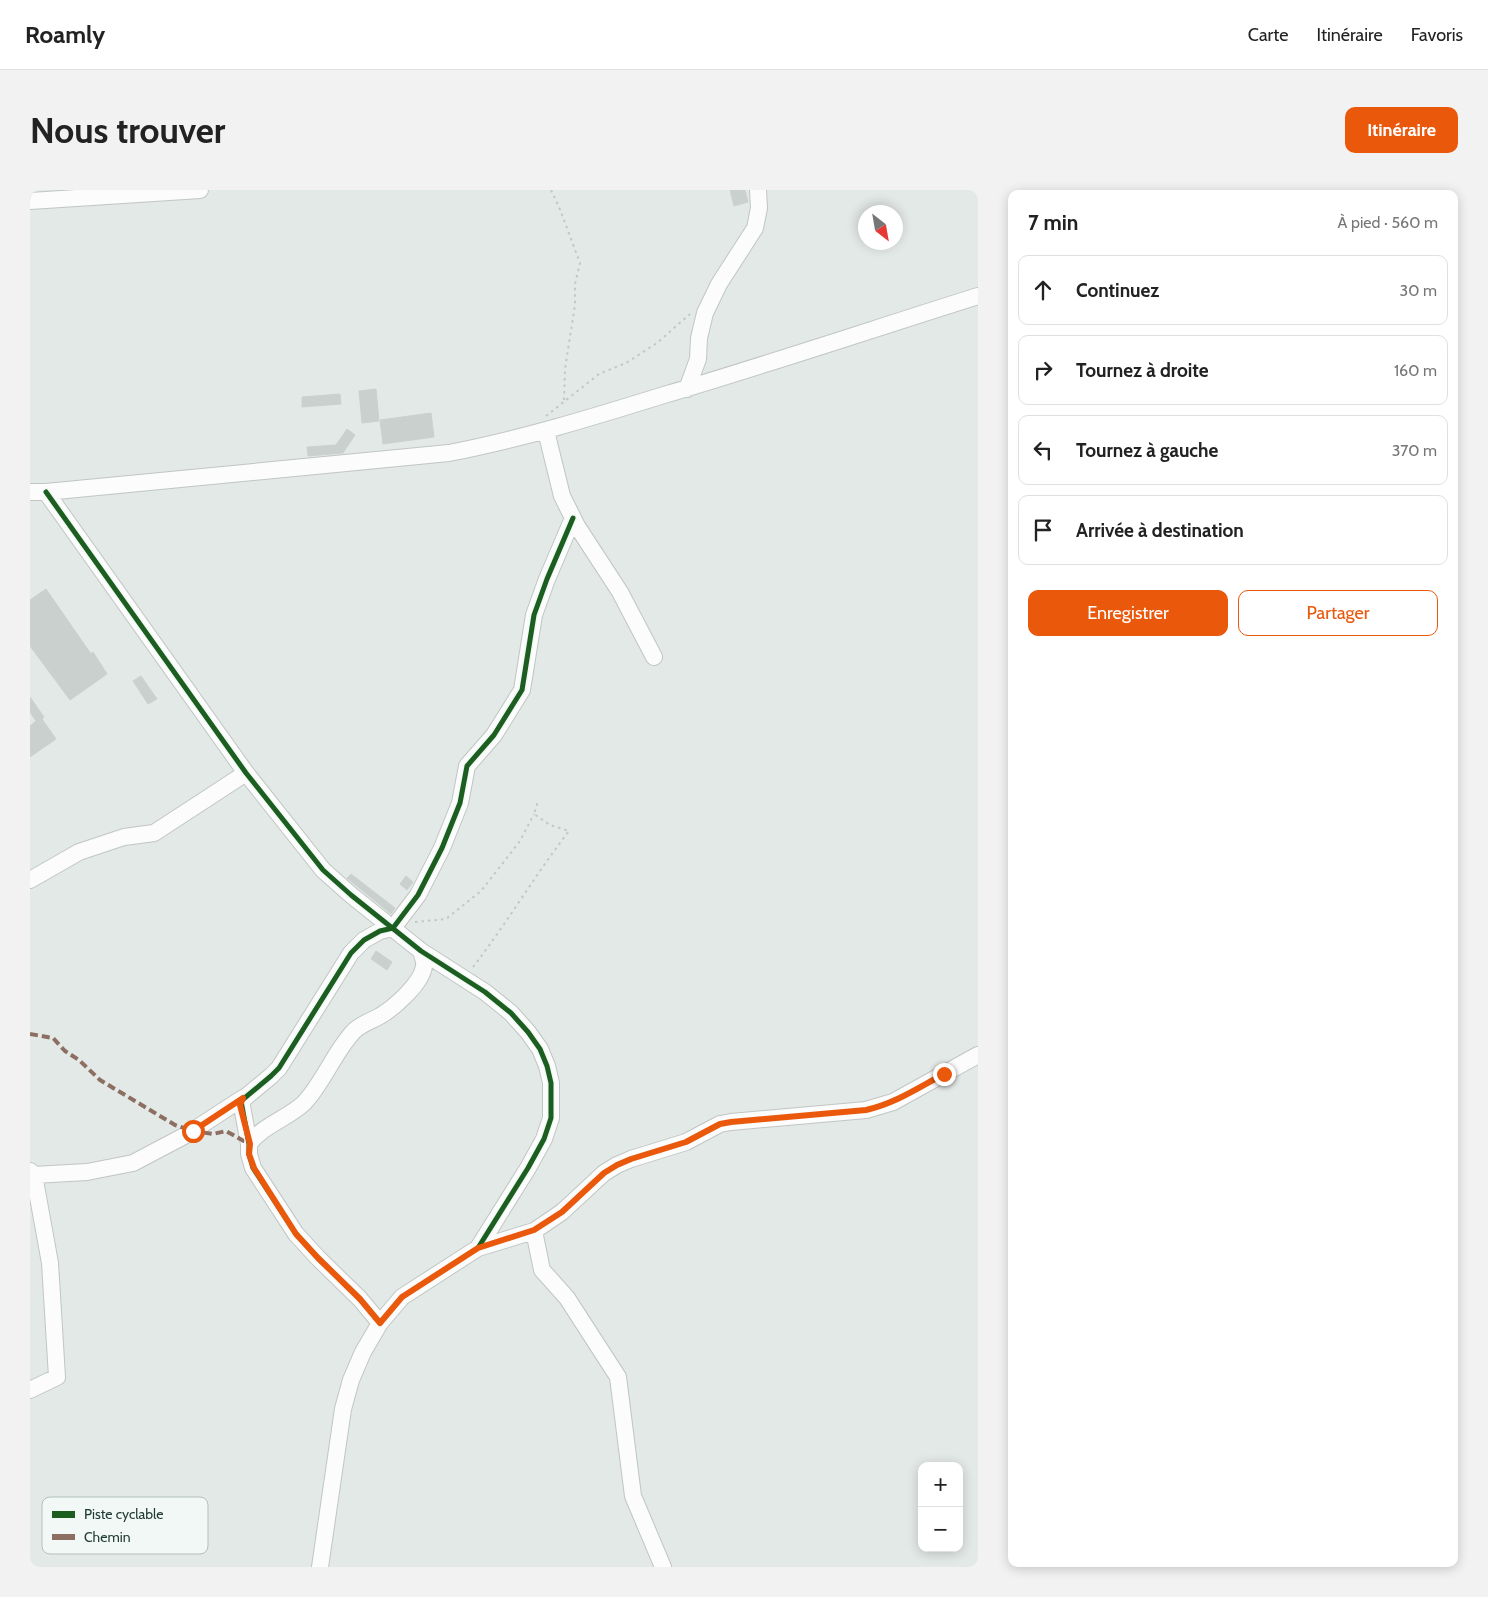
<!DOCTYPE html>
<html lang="fr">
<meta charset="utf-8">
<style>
body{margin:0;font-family:Cabin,sans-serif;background:#f2f2f2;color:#222}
.controls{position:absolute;right:15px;bottom:15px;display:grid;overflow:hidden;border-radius:10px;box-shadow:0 2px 12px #0003}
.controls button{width:45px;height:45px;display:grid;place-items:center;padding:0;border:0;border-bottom:1px solid #e0e0e0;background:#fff;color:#222;font:25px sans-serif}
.compass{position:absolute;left:828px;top:15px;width:45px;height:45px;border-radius:50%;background:#fff;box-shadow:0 2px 12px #0003;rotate:149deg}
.stop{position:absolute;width:15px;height:15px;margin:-11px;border:4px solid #ea580c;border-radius:50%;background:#fff}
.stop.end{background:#ea580c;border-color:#fff;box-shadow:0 1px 5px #0008}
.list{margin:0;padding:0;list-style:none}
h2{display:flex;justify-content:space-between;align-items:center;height:65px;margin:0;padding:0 20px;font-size:21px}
h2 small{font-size:16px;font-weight:400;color:#767676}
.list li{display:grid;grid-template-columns:32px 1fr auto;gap:15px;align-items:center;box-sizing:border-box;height:70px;margin:0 10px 10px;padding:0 10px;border:1px solid #e0e0e0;border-radius:10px}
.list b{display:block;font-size:19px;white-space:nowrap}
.list em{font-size:16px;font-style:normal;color:#767676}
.actions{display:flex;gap:10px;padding:15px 20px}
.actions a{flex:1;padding:11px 0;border:1px solid #ea580c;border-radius:10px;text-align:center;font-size:18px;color:#ea580c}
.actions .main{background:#ea580c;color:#fff}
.icon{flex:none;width:28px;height:28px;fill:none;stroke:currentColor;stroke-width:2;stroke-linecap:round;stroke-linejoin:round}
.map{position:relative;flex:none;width:948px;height:1377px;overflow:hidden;border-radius:10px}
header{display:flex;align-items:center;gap:30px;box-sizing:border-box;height:70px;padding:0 25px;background:#fff;border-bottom:1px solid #e0e0e0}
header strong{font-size:24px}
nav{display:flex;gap:28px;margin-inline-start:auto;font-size:18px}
.intro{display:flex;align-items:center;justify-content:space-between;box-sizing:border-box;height:120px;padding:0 30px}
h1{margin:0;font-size:35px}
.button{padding:12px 22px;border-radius:10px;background:#ea580c;color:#fff;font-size:18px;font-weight:700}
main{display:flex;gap:30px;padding:0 30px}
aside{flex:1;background:#fff;border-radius:10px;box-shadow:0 2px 12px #0003}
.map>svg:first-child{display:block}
.building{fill:#cad0ce;stroke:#ccd1cf}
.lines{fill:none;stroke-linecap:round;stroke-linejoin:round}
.minor-casing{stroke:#c0c6c3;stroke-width:18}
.path{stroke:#c0c9c5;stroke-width:2;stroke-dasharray:2.5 4;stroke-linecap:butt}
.minor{stroke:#fbfcfb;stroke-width:16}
.quiet{stroke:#8d6e63;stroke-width:4;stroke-dasharray:8 4;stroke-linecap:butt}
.cycleway-casing{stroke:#f1f8f5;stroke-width:8}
.cycleway{stroke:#1b5e20;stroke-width:5}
.route{stroke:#ea580c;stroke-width:6}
.key{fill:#f1f8f5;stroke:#b3bfbb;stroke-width:1}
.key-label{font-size:14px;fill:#213b35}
</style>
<header>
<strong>Roamly</strong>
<nav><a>Carte</a><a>Itinéraire</a><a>Favoris</a></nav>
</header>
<div class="intro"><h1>Nous trouver</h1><a class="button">Itinéraire</a></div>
<main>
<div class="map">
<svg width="948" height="1377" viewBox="0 0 948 1377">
<rect width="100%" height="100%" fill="#e3e9e6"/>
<!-- building -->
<path class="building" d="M 700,0 L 715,0 L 718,12 L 704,16 Z
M 346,199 L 349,231 L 332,233 L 329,201 Z
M 310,204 L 311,214 L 272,217 L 272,207 Z
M 401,223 L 404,247 L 353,254 L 350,230 Z
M 317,239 L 325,245 L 313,263 L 278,266 L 277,257 L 306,255 Z
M 16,399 L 61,464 L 63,462 L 77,484 L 40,510 L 0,456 L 0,410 Z
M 111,486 L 127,509 L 118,514 L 103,491 Z
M 0,507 L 14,527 L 12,529 L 26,549 L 0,567 L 0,536 L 6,531 L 0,522 Z
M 321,684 L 365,718 L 361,724 L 317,688 Z
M 376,686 L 383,692 L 377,700 L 370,694 Z
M 346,761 L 362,772 L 357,780 L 341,769 Z"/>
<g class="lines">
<defs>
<path id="minor" d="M 0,11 L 170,0
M 657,199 L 668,169 L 669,148 L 675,123 L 689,94 L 725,38 L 729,18 L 728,0
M 516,241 L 532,306 L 547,336 L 590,402 L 624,467
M 0,302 L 16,302 L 419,263 C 492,249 563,227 634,205 C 739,174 843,139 948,106
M 16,302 L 216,583 L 293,680 L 321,705 L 391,761 L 455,802 L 481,823 L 498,842 L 510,859 L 517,876 L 521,893 L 521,928 L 514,949 L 498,978 L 448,1058
M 0,690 L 49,662 L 94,647 L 124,643 L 216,583
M 219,954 C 233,935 257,929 274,913 C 294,892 304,862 324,841 C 331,834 341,831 350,826 C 365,817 392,793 394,776 C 395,771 392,766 391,761
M 0,981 L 4,985 L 20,1073 L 27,1187 L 0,1200
M 4,985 L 57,982 L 103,973 L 156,945 L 213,908
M 504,1041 L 512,1080 L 537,1108 L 588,1187 L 603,1306 L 633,1377
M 350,1133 L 330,1109 L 288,1068 L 266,1044 L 223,978 L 219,964 L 219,954 L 211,911 L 241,886 L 249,878 L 321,763 L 334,750 L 350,741 L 363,738 L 388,705 L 412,658 L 430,613 L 437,576 L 464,545 L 492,500 L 504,425 L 517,389 L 543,328
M 290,1377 L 313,1219 L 321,1190 L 333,1162 L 350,1133 L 372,1107 L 448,1058 L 504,1041 L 532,1022 L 574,983 L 587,975 L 601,969 L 656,952 L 690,934 L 701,932 L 836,920 L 863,912 L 948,865"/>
</defs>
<!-- minor casing -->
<use href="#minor" class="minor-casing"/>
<!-- path -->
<path class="path" d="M 521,0 L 529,17 L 550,73 L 545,94 L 545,115 L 535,179 L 534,210
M 516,226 L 569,184 L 596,173 L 627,153 L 660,124
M 385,732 L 416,729 L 451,701 L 490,651 L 504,624
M 443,777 C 477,733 505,685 539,641 L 520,635 L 504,624 L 508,611"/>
<!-- minor -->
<use href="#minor" class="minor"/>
<!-- quiet -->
<path class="quiet" d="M 0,844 L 23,848 L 35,861 L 49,870 L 70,890 L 145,935 L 163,941 L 183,944 L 196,941 L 219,954"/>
<defs>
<path id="cycleway" d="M 16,302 L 216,583 L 293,680 L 321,705 L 391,761 L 455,802 L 481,823 L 498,842 L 510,859 L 517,876 L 521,893 L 521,928 L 514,949 L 498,978 L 448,1058
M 350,1133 L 330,1109 L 288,1068 L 266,1044 L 223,978 L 219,964 L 219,954 L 211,911 L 241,886 L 249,878 L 321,763 L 334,750 L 350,741 L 363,738 L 388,705 L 412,658 L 430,613 L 437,576 L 464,545 L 492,500 L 504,425 L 517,389 L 543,328"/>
</defs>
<!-- cycleway casing -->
<use href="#cycleway" class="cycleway-casing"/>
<!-- cycleway -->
<use href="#cycleway" class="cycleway"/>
</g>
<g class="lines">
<!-- route -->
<path class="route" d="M 163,941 L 213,908 L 210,915 L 220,954 L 219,964 L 224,978 L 266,1044 L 288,1068 L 330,1109 L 350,1133 L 372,1107 L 448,1058 L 504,1040 L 532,1022 L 574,983 L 587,975 L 601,969 L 656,952 L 690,934 L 701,932 L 836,920 C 864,914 888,898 914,884"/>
</g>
<!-- legend -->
<rect x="12" y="1307" width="166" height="57" rx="8" class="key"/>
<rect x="22" y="1321" width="23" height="7" fill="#1b5e20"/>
<rect x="22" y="1344" width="23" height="6" fill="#8d6e63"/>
<g class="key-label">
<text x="54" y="1329">Piste cyclable</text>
<text x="54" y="1352">Chemin</text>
</g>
</svg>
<div class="controls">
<button>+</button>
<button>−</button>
</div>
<svg class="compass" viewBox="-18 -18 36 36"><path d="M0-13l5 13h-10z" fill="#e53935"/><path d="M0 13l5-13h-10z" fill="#767676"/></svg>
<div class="stop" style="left:163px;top:941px"></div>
<div class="stop end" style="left:914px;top:884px"></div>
</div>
<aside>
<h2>7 min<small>À pied · 560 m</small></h2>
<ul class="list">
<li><svg class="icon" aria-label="ahead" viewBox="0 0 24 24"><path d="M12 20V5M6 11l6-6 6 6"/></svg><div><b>Continuez</b></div><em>30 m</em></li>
<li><svg class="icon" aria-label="right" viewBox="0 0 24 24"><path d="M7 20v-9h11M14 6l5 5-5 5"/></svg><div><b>Tournez à droite</b></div><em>160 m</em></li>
<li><svg class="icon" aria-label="left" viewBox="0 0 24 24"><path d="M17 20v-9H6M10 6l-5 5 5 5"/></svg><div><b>Tournez à gauche</b></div><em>370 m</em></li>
<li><svg class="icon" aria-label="arrive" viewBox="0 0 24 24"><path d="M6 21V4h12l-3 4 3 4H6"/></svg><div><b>Arrivée à destination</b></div></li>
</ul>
<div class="actions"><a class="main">Enregistrer</a><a>Partager</a></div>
</aside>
</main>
